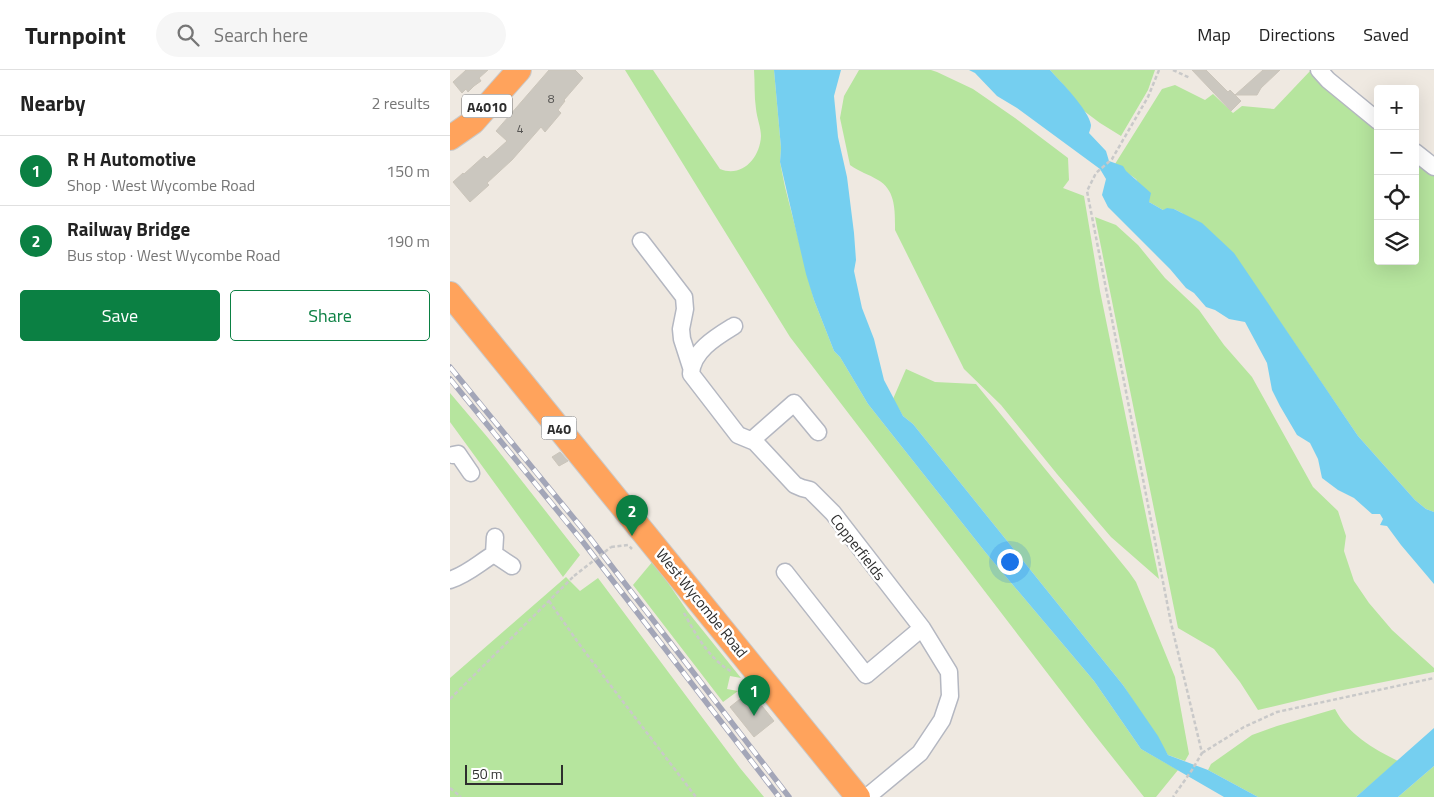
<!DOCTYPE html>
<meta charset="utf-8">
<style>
body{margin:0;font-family:"Titillium Web",sans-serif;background:#f6f6f6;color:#222}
.controls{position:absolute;right:15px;top:15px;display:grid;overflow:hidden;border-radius:5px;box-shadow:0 5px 20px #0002}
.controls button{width:45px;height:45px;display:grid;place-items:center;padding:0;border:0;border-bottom:1px solid #e0e0e0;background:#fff;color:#222;font:25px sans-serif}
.scale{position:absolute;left:15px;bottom:12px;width:98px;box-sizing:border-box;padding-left:5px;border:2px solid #2e2e2e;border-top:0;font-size:14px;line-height:18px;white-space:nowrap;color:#2e2e2e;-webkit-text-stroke:4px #fff;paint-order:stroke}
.you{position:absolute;left:559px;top:491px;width:18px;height:18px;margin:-12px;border:4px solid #fff;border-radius:50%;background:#1a73e8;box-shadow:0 0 0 8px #1a73e833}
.badge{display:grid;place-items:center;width:32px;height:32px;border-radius:50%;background:#0b8043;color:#fff;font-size:16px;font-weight:700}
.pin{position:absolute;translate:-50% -41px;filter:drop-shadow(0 1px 2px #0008)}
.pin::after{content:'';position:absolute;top:26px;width:18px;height:15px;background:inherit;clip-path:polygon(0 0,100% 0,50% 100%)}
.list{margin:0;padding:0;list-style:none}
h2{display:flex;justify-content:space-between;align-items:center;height:65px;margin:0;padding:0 20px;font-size:21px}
h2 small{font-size:16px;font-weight:400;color:#767676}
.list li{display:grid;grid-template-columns:32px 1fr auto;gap:15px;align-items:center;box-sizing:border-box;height:70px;padding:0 20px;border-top:1px solid #e0e0e0}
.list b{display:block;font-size:19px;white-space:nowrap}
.list p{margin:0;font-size:16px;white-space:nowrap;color:#767676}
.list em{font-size:16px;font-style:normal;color:#767676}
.actions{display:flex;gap:10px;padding:15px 20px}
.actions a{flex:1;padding:11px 0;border:1px solid #0b8043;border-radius:5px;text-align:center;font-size:18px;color:#0b8043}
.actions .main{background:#0b8043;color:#fff}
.icon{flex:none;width:28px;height:28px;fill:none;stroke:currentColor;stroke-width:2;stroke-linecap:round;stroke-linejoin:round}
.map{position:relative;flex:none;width:984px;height:727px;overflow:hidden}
header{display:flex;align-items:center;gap:30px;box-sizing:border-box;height:70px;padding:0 25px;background:#fff;border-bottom:1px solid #e0e0e0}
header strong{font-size:24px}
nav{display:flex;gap:28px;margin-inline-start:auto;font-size:18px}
.search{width:350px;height:45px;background:#f6f6f6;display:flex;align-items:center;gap:12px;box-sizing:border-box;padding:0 18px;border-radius:28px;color:#767676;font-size:19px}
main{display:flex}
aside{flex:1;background:#fff}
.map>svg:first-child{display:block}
.green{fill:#b6e59e}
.water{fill:#75cff0}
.building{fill:#cbc7bf;stroke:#cbc5ba}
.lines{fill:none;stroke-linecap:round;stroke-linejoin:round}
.minor-casing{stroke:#b4b7c1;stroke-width:19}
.highway-casing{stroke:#c9c9c9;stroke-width:26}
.path{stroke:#c9c9c9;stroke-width:2.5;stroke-dasharray:4 2.5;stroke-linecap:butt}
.minor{stroke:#fff;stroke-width:16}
.highway{stroke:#ffa35c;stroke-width:24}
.rail-casing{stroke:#a3a6b8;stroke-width:5.5}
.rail{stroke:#fff;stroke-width:4;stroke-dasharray:11;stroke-linecap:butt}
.path-bridge{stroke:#c9c9c9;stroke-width:2.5;stroke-dasharray:4 2.5;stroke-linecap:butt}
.labels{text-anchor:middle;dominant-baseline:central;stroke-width:5;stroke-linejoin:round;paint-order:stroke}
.number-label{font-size:12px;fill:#555452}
.shield{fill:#fff;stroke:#6d6d6d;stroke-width:1}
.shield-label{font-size:14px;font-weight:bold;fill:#2e2e2e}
.street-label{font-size:15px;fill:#2e2e2e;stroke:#fff}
</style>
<header>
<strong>Turnpoint</strong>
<div class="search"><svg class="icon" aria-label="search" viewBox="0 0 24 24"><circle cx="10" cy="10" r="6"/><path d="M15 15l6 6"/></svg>Search here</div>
<nav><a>Map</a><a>Directions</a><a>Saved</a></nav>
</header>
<main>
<aside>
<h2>Nearby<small>2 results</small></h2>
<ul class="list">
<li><span class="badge">1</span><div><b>R H Automotive</b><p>Shop · West Wycombe Road</p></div><em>150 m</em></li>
<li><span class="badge">2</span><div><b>Railway Bridge</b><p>Bus stop · West Wycombe Road</p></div><em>190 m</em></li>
</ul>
<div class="actions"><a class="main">Save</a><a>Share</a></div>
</aside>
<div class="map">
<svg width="984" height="727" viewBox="0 0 984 727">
<rect width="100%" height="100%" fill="#efe9e1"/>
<!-- green -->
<path class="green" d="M 175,0 L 203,0 L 270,99 C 292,108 310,88 311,66 C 311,58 307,48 306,39 C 304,26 305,13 304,0 L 324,0 L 331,78 L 330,92 L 335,117 L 364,230 L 384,281 L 390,287 L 418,334 L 536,483 L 644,611 L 691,679 L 728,700 L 706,727 L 694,727 L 644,664 L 340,267 Z
M 409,0 L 481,0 L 487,2 L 523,19 L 565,48 L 618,88 L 619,110 L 613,118 L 634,126 L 650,221 L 709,509 L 661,467 L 607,404 L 551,335 L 514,299 L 445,160 C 445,142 446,120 428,110 C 418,104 410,102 400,95 L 390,48 L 394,26 Z
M 600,0 L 705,0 L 698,20 L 671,66 L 650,53 L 634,41 L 618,20 Z
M 861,0 L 928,57 L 928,191 L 965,191 L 965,90 L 984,104 L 984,442 L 976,439 L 965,430 L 908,366 L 800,208 L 732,143 L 724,139 L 713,140 L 699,132 L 686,109 L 665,94 L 712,19 L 725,15 L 755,30 L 763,24 L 783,43 L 792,36 L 824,39 Z
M 645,147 L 666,155 L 688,175 L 715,208 L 749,240 L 774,275 L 802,307 L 863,417 L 888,441 L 896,466 L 894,481 L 904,511 L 919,533 L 942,560 L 984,598 L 984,602 L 888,621 L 808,640 L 790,612 L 764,579 L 728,558 Z
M 456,299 L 485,312 L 526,314 L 679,502 L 686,512 L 725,607 L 739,684 L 735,691 L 718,685 L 673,615 L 463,354 L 453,346 L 443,329 Z
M 0,323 L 39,369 L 130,485 L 113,507 L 0,352 Z
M 203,491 L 238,542 L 291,608 L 280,606 L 277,619 L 288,621 L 273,632 L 183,515 Z
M 116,507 L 130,521 L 148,508 L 290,698 L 314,727 L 0,727 L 0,608 Z
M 885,639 C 898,664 922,678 948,691 L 906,727 L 808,727 L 758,700 L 761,694 L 802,665 L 827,656 Z
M 984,696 L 984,727 L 948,727 Z"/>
<!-- water -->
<path class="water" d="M 324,0 L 391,0 L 384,26 L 388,67 L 397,107 L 404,163 L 406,190 L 404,201 L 412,238 L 424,269 L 434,310 L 453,346 L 463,354 L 673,615 L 708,666 L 718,685 L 758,700 L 808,727 L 774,727 L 691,679 L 644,611 L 536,483 L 418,334 L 390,287 L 384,281 L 364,230 L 356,204 L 330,92 L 331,78 Z
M 519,0 L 600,0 C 610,11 639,40 641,55 C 641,57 640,60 639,63 L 656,81 L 659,91 L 673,96 L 676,101 L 701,123 L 699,132 L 713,140 L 717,138 L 724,139 L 752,153 L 784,183 L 908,366 L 965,430 L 976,439 L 984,442 L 984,514 L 951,475 L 937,456 L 930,455 L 933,449 L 930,444 L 922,444 L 904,428 L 888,420 L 872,408 L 868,389 L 860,373 L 847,365 L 830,336 L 822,320 L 817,293 L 795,252 L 779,249 L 765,240 L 756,237 L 744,223 L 736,218 L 720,199 L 658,137 L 652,125 L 656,109 L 650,99 L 567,38 L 547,26 L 525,3 Z
M 984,658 L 984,696 L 948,727 L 906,727 Z"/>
<!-- building -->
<path class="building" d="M 16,0 L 38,0 L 29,8 L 31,11 L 24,16 L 18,22 L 16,19 L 12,23 L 3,12 Z
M 99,0 L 125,0 L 133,8 L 114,30 L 115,31 L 108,40 L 111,43 L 95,62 L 91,57 L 62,90 L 37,113 L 39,115 L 20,132 L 3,112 L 13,103 L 14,104 L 34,86 L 37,89 L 57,71 L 46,61 Z
M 742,0 L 756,0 L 778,22 L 780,20 L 785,25 L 813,0 L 830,0 L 811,18 L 807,25 L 785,25 L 791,31 L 781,41 Z
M 110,382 L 118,391 L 109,396 L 102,387 Z
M 300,621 L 324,651 L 304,667 L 280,637 Z"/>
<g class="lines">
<defs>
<path id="minor" d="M 869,0 L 878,10 L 928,51
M 965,82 L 984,97
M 191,171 L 234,227 L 235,239 L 231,259 L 232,269 L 241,297
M 284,256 C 266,267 242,281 241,304 L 288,365 L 305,372 L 345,415 L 352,418 L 360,420 L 383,443 L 472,558 L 499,602 L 500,626 L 492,650 L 470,683 L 417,727
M 302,370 L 344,333 L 368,362
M 3,385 L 8,384 L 21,403
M 45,467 L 44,484 L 62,496
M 335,502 L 416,605 L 472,558
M 0,510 C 18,504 29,493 44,484"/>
<path id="highway" d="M 0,68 L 23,52 L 69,0
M 0,224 L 408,727"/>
</defs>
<!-- minor casing -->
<use href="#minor" class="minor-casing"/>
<!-- highway casing -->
<use href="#highway" class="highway-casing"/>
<!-- path -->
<path class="path" d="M 709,0 L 698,27 L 662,89 L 646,103 L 637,121 L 721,553 L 752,683 L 742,700 L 723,727
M 723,0 L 740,8
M 161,477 L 178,475 L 182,479
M 99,531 L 132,578 L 246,727
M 234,543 C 246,565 259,589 282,602
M 0,629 L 124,506
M 752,683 L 794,657 L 827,642 L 984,608
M 0,718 L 11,727"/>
<!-- minor -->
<use href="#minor" class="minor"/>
<!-- highway -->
<use href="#highway" class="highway"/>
<defs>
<path id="rail" d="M 0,297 L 140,468 L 339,727
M 0,309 L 133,472 L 329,727"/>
</defs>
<!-- rail casing -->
<use href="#rail" class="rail-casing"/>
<!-- rail -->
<use href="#rail" class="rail"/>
<!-- path-bridge -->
<path class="path-bridge" d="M 124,506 L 161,477"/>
</g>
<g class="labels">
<!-- number labels -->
<g class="number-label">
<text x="101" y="28">8</text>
<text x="70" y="58">4</text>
</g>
<!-- shield labels -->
<g class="shield">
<rect x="12" y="24.5" width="50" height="23" rx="4"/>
<rect x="91.5" y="346.5" width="35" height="23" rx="4"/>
</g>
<g class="shield-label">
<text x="37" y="36">A4010</text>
<text x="109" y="358">A40</text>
</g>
<!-- street labels -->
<g class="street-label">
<text transform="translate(408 477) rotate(52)">Copperfields</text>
<text transform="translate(252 533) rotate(51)">West Wycombe Road</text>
</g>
</g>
</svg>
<div class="controls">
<button>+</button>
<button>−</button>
<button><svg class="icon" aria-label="locate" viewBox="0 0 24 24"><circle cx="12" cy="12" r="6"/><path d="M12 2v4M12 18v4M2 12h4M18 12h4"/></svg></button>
<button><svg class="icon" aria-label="layers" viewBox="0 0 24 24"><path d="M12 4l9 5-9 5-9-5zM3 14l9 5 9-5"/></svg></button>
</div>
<div class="scale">50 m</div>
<div class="you"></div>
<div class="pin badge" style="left:304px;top:646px">1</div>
<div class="pin badge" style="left:182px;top:466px">2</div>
</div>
</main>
